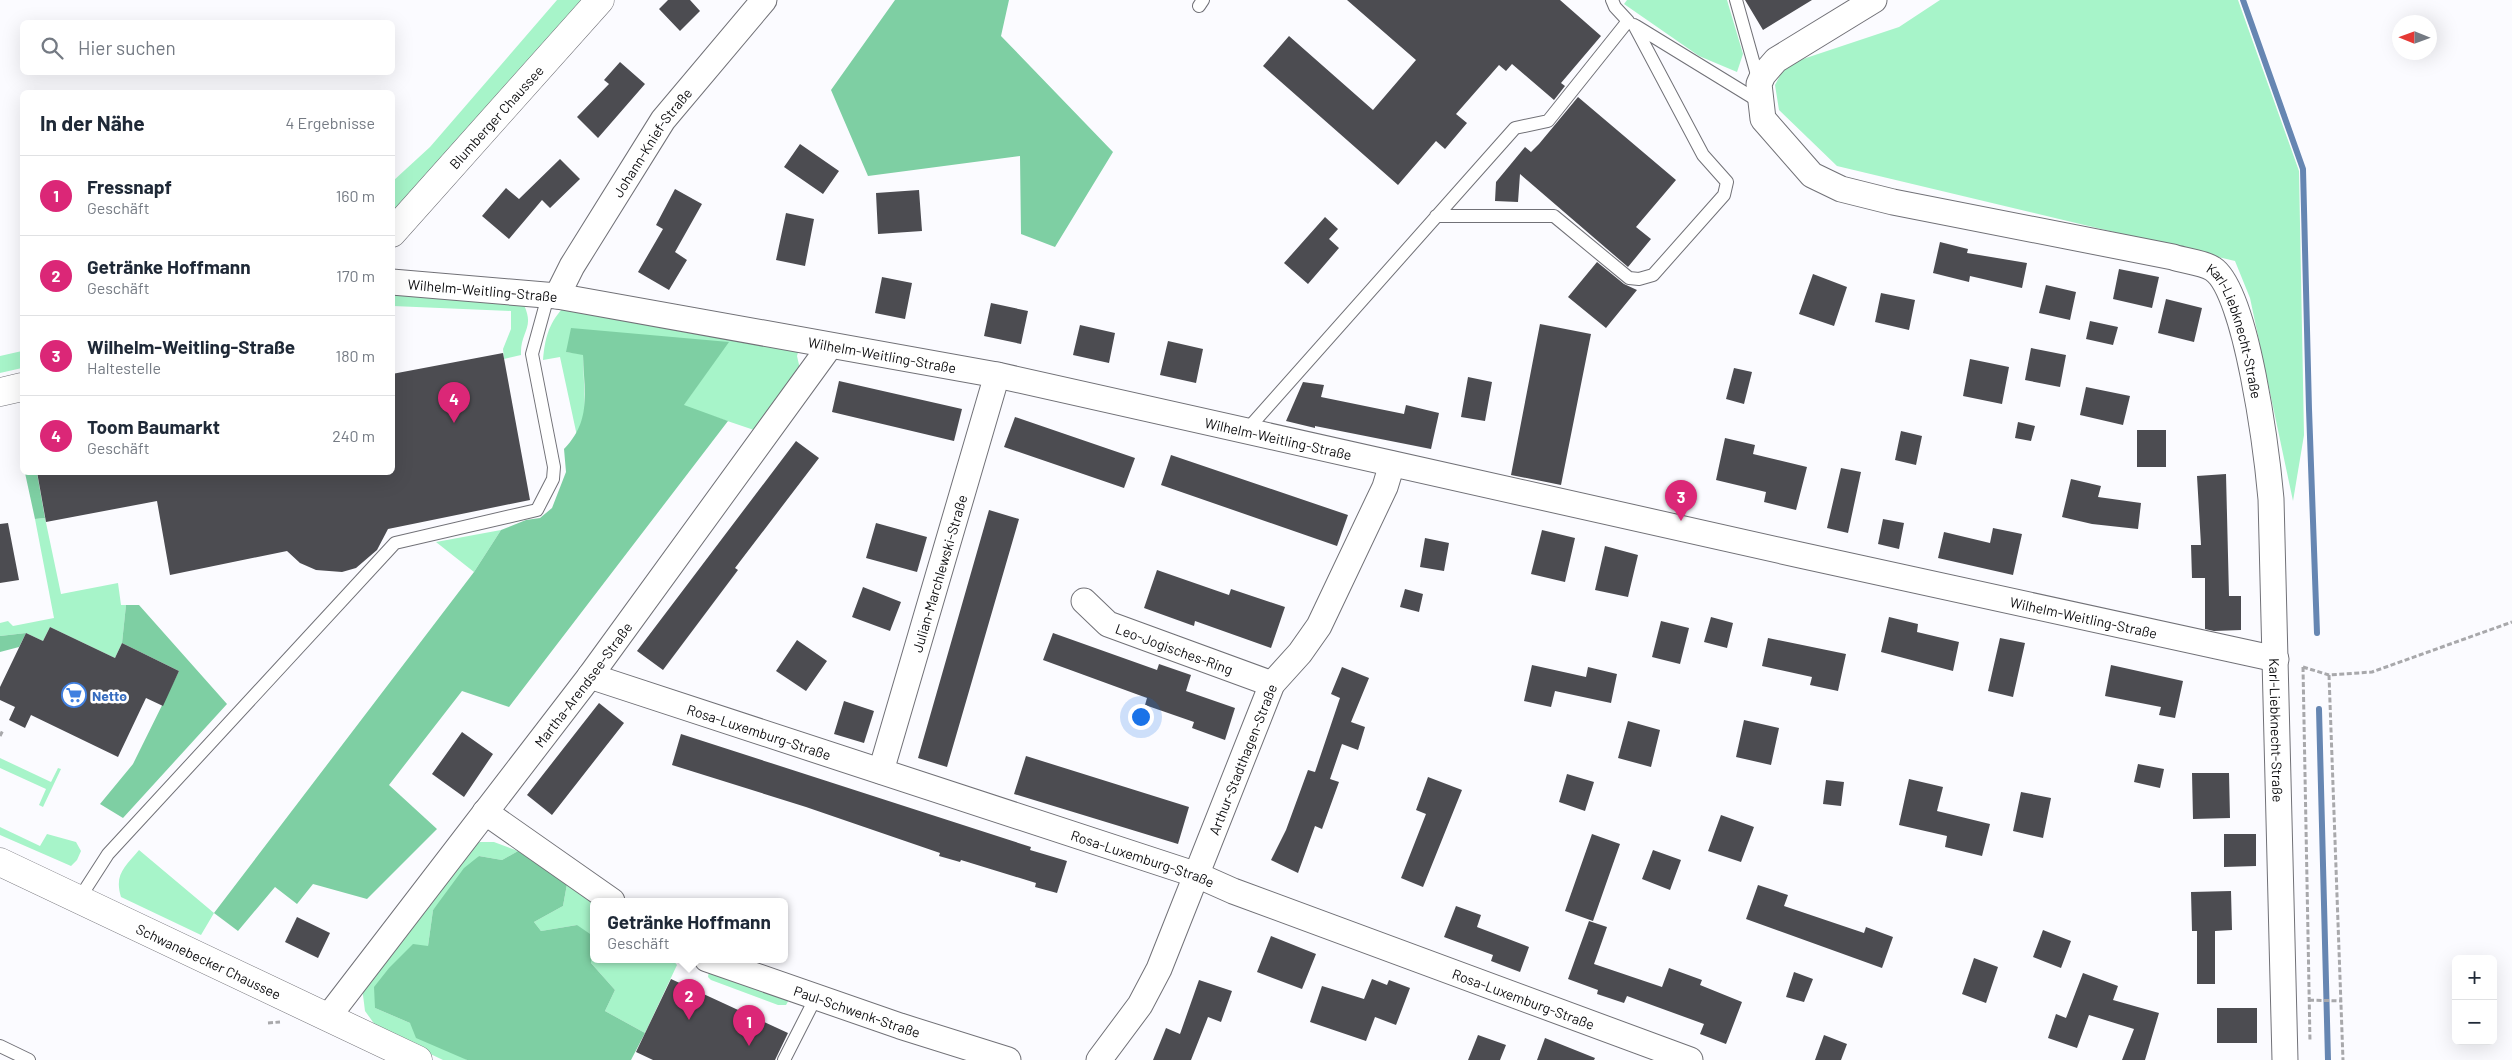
<!DOCTYPE html>
<html lang="de">
<meta charset="utf-8">
<style>
body{margin:0;font-family:Barlow,sans-serif;background:#f6f6f7;color:#1f2937}
.controls{position:absolute;right:15px;bottom:15px;display:grid;overflow:hidden;border-radius:8px;box-shadow:0 5px 20px #0002}
.controls button{width:45px;height:45px;display:grid;place-items:center;padding:0;border:0;border-bottom:1px solid #e0e1e3;background:#fff;color:#1f2937;font:25px sans-serif}
.compass{position:absolute;left:2392px;top:15px;width:45px;height:45px;border-radius:50%;background:#fff;box-shadow:0 5px 20px #0002;rotate:271deg}
.you{position:absolute;left:1140px;top:716px;width:18px;height:18px;margin:-12px;border:4px solid #fff;border-radius:50%;background:#1a73e8;box-shadow:0 0 0 8px #1a73e833}
.badge{display:grid;place-items:center;width:32px;height:32px;border-radius:50%;background:#db2777;color:#fff;font-size:16px;font-weight:700}
.pin{position:absolute;translate:-50% -41px;filter:drop-shadow(0 1px 2px #0008)}
.pin::after{content:'';position:absolute;top:26px;width:18px;height:15px;background:inherit;clip-path:polygon(0 0,100% 0,50% 100%)}
.popup{position:absolute;left:590px;top:898px;width:198px;height:65px;box-sizing:border-box;display:grid;place-content:center;border-radius:8px;background:#fff;filter:drop-shadow(0 1px 4px #0005);font-size:16px;white-space:nowrap;color:#747a83}
.popup b{font-size:19px;color:#1f2937}
.popup::after{content:'';position:absolute;left:50%;top:100%;margin-left:-10px;border:10px solid transparent;border-top-color:#fff}
.list{margin:0;padding:0;list-style:none}
h2{display:flex;justify-content:space-between;align-items:center;height:65px;margin:0;padding:0 20px;font-size:21px}
h2 small{font-size:16px;font-weight:400;color:#747a83}
.list li{display:grid;grid-template-columns:32px 1fr auto;gap:15px;align-items:center;box-sizing:border-box;height:80px;padding:0 20px;border-top:1px solid #e0e1e3}
.list b{display:block;font-size:19px;white-space:nowrap}
.list p{margin:0;font-size:16px;white-space:nowrap;color:#747a83}
.list em{font-size:16px;font-style:normal;color:#747a83}
.icon{flex:none;width:28px;height:28px;fill:none;stroke:currentColor;stroke-width:2;stroke-linecap:round;stroke-linejoin:round}
.map{position:relative;flex:none;width:2512px;height:1060px;overflow:hidden}
.search{position:absolute;background:#fff;box-shadow:0 5px 20px #0002;left:20px;top:20px;width:375px;height:55px;display:flex;align-items:center;gap:12px;box-sizing:border-box;padding:0 18px;border-radius:8px;color:#747a83;font-size:19px}
.panel{position:absolute;background:#fff;box-shadow:0 5px 20px #0002;left:20px;top:90px;width:375px;height:385px;border-radius:8px}
.map>svg:first-child{display:block}
.green{fill:#a7f4c9}
.forest{fill:#7ecfa3}
.lines{fill:none;stroke-linecap:round;stroke-linejoin:round}
.stream{stroke:#6686b2;stroke-width:6}
.building{fill:#4c4c51}
.service-casing{stroke:#717177;stroke-width:14}
.minor-casing{stroke:#717177;stroke-width:27}
.secondary-casing{stroke:#717177;stroke-width:29}
.path{stroke:#a8a8ab;stroke-width:3;stroke-dasharray:5 2.5;stroke-linecap:butt}
.service{stroke:#fff;stroke-width:12}
.minor{stroke:#fff;stroke-width:25}
.secondary{stroke:#fff;stroke-width:28}
.labels{text-anchor:middle;dominant-baseline:central;stroke-width:5;stroke-linejoin:round;paint-order:stroke}
.street-label{font-size:14px;fill:#0c0c0e;stroke:#fff}
.shop-label{font-size:14px;font-weight:bold;fill:#366cbe;stroke:#fff;text-anchor:start}
</style>
<div class="map">
<svg width="2512" height="1060" viewBox="0 0 2512 1060">
<rect width="100%" height="100%" fill="#fbfbff"/>
<!-- green -->
<path class="green" d="M 557,0 L 585,0 L 393,214 L 393,181 L 430,147 Z
M 1627,0 L 1727,0 L 1743,54 L 1737,72 L 1699,56 L 1624,4 Z
M 1940,0 L 2238,0 L 2299,171 L 2304,435 L 2293,501 L 2250,298 L 2235,261 L 1837,166 L 1779,110 L 1775,85 L 1784,68 L 1800,60 L 1899,27 Z
M 393,295 L 524,305 C 535,329 520,331 521,355 L 504,359 L 503,349 L 511,329 L 511,311 L 393,306 Z
M 562,309 L 799,349 L 797,356 L 800,369 L 754,430 L 683,406 L 728,342 L 566,352 L 583,354 L 585,411 L 577,436 L 560,357 L 543,360 C 545,339 548,325 562,309 Z
M 22,351 L 22,368 L 0,373 L 0,356 Z
M 45,518 L 61,594 L 118,583 L 121,605 L 126,605 L 122,643 L 115,658 L 50,627 L 43,641 L 26,633 L 0,636 L 0,623 L 8,621 L 13,626 L 54,618 L 35,519 Z
M 501,530 L 474,572 L 436,542 Z
M 0,758 L 51,782 L 58,768 L 61,769 L 43,807 L 39,805 L 46,789 L 0,768 Z
M 0,827 L 40,846 L 47,834 L 76,842 L 81,851 L 77,860 L 71,866 L 0,835 Z
M 480,842 L 494,842 L 518,851 L 502,860 L 479,856 L 433,910 L 428,946 L 375,1008 L 410,1023 L 467,1060 L 443,1060 L 378,1029 L 365,1011 L 362,987 L 468,847 Z
M 139,850 L 214,913 L 201,935 L 121,897 C 114,874 125,867 139,850 Z
M 567,884 L 594,902 L 594,959 L 672,959 L 677,965 L 645,1033 L 605,1011 L 615,990 L 591,963 L 577,925 L 541,931 L 534,922 L 563,906 Z
M 709,971 L 790,998 L 786,1005 L 778,1005 L 711,980 L 708,977 Z"/>
<!-- forest -->
<path class="forest" d="M 895,0 L 1009,0 L 1001,36 L 1113,152 L 1055,247 L 1021,234 L 1020,156 L 868,176 L 831,90 Z
M 571,328 L 729,342 L 684,405 L 728,421 L 509,707 L 462,691 L 389,785 L 437,829 L 367,899 L 313,884 L 297,904 L 275,887 L 238,931 L 214,913 L 474,572 L 501,530 L 526,520 L 540,518 L 552,508 L 566,472 L 564,449 C 592,420 584,392 583,355 L 566,352 Z
M 25,473 L 37,473 L 45,518 L 35,519 Z
M 126,605 L 139,605 L 227,704 L 123,818 L 100,804 L 133,764 L 179,671 L 122,643 Z
M 26,633 L 19,647 L 0,652 L 0,636 Z
M 518,851 L 567,884 L 563,906 L 534,922 L 541,931 L 577,925 L 593,936 L 591,963 L 615,990 L 605,1011 L 645,1033 L 631,1060 L 467,1060 L 416,1038 L 410,1023 L 375,1008 L 374,987 L 389,968 L 413,944 L 428,946 L 433,910 L 464,868 L 479,856 L 502,860 Z"/>
<g class="lines">
<!-- stream -->
<path class="stream" d="M 2243,0 L 2303,169 L 2309,409 L 2317,633
M 2319,709 L 2328,1060"/>
</g>
<!-- building -->
<path class="building" d="M 668,0 L 690,0 L 700,11 L 680,31 L 659,9 Z
M 1347,0 L 1560,0 L 1601,36 L 1561,83 L 1565,86 L 1554,100 L 1512,64 L 1506,71 L 1499,65 L 1456,114 L 1467,123 L 1445,149 L 1436,141 L 1398,185 L 1263,66 L 1289,36 L 1373,110 L 1416,60 Z
M 1745,0 L 1812,0 L 1763,30 Z
M 620,62 L 645,84 L 598,138 L 577,117 L 609,84 L 604,80 Z
M 1578,97 L 1676,180 L 1636,227 L 1651,239 L 1628,267 L 1520,174 L 1518,202 L 1495,201 L 1496,182 L 1525,147 L 1531,152 L 1539,144 Z
M 800,144 L 839,171 L 823,194 L 784,167 Z
M 560,159 L 580,179 L 550,208 L 542,200 L 509,239 L 482,216 L 506,188 L 519,199 Z
M 675,189 L 702,204 L 675,252 L 687,260 L 669,290 L 638,272 L 663,229 L 656,225 Z
M 919,190 L 922,231 L 878,234 L 876,193 Z
M 786,213 L 814,219 L 805,266 L 776,260 Z
M 1325,217 L 1338,229 L 1329,239 L 1339,248 L 1308,284 L 1284,263 Z
M 1940,242 L 1968,249 L 1967,253 L 2027,263 L 2022,288 L 1970,276 L 1969,282 L 1933,273 Z
M 1597,262 L 1624,284 L 1637,290 L 1606,328 L 1568,297 Z
M 2119,269 L 2159,277 L 2152,308 L 2113,299 Z
M 1813,274 L 1847,287 L 1834,326 L 1799,314 Z
M 882,277 L 912,283 L 905,319 L 875,313 Z
M 2046,285 L 2076,292 L 2070,320 L 2039,313 Z
M 1881,293 L 1915,300 L 1909,330 L 1875,322 Z
M 2166,299 L 2202,308 L 2194,342 L 2158,333 Z
M 991,303 L 1028,311 L 1021,344 L 984,336 Z
M 2090,321 L 2118,327 L 2113,345 L 2086,339 Z
M 1540,324 L 1591,334 L 1561,485 L 1511,475 Z
M 1080,325 L 1115,333 L 1109,363 L 1073,355 Z
M 1168,341 L 1203,349 L 1196,383 L 1160,375 Z
M 2031,348 L 2066,355 L 2060,387 L 2025,380 Z
M 503,353 L 530,500 L 388,529 L 377,550 L 356,568 L 342,572 L 316,570 L 300,563 L 287,551 L 170,575 L 157,501 L 46,522 L 37,472 L 392,472 L 392,374 Z
M 1970,359 L 2009,367 L 2002,404 L 1963,396 Z
M 1734,368 L 1752,372 L 1744,404 L 1726,399 Z
M 1468,377 L 1492,382 L 1485,421 L 1461,417 Z
M 839,381 L 962,409 L 954,441 L 832,412 Z
M 1303,382 L 1324,385 L 1321,397 L 1404,414 L 1406,405 L 1439,413 L 1431,449 L 1315,426 L 1315,428 L 1286,421 Z
M 2086,387 L 2130,396 L 2123,425 L 2080,415 Z
M 1015,417 L 1135,458 L 1124,488 L 1004,447 Z
M 2018,422 L 2035,426 L 2031,441 L 2015,438 Z
M 2137,430 L 2166,430 L 2166,467 L 2137,467 Z
M 1901,431 L 1922,436 L 1916,465 L 1895,460 Z
M 1725,438 L 1755,445 L 1753,454 L 1807,467 L 1796,510 L 1764,502 L 1766,492 L 1716,480 Z
M 796,441 L 819,458 L 735,568 L 738,570 L 663,670 L 637,651 Z
M 1171,455 L 1348,515 L 1337,546 L 1161,485 Z
M 1841,468 L 1861,472 L 1848,533 L 1827,528 Z
M 2226,474 L 2229,596 L 2241,596 L 2241,630 L 2214,631 L 2205,629 L 2205,578 L 2192,578 L 2191,545 L 2201,545 L 2197,476 Z
M 2071,479 L 2101,486 L 2098,497 L 2141,503 L 2138,529 L 2092,524 L 2062,517 Z
M 989,510 L 1019,519 L 947,767 L 918,758 Z
M 1883,519 L 1904,523 L 1899,549 L 1878,544 Z
M 8,523 L 19,580 L 0,583 L 0,524 Z
M 876,523 L 927,537 L 917,572 L 866,558 Z
M 1993,528 L 2022,534 L 2013,575 L 1938,558 L 1944,532 L 1990,543 Z
M 1542,530 L 1575,538 L 1565,582 L 1531,574 Z
M 1425,538 L 1449,543 L 1444,571 L 1420,567 Z
M 1605,546 L 1638,555 L 1628,597 L 1595,590 Z
M 1157,570 L 1229,595 L 1231,589 L 1285,607 L 1271,648 L 1195,621 L 1194,626 L 1144,608 Z
M 863,587 L 901,602 L 890,631 L 852,617 Z
M 1405,589 L 1423,594 L 1419,612 L 1400,607 Z
M 1711,617 L 1733,623 L 1727,648 L 1704,642 Z
M 1889,617 L 1918,624 L 1917,632 L 1959,642 L 1953,671 L 1881,652 Z
M 1661,621 L 1689,628 L 1680,664 L 1652,657 Z
M 50,627 L 115,658 L 122,643 L 179,671 L 163,706 L 146,698 L 118,757 L 31,715 L 25,728 L 9,720 L 15,707 L 0,700 L 0,687 L 26,633 L 43,641 Z
M 1053,633 L 1157,670 L 1159,664 L 1191,675 L 1186,691 L 1235,708 L 1225,740 L 1192,728 L 1194,722 L 1145,705 L 1147,698 L 1043,660 Z
M 1768,638 L 1846,654 L 1838,691 L 1810,685 L 1812,677 L 1762,666 Z
M 2000,638 L 2025,643 L 2013,697 L 1988,691 Z
M 797,640 L 827,661 L 806,691 L 776,671 Z
M 1532,665 L 1586,677 L 1588,667 L 1617,674 L 1611,703 L 1555,691 L 1551,707 L 1524,701 Z
M 2111,665 L 2183,681 L 2175,718 L 2159,715 L 2161,707 L 2105,696 Z
M 1342,667 L 1369,678 L 1351,722 L 1365,727 L 1358,750 L 1342,744 L 1330,779 L 1339,782 L 1322,829 L 1315,826 L 1298,873 L 1271,860 L 1286,830 L 1308,770 L 1315,772 L 1340,698 L 1331,694 Z
M 844,701 L 874,711 L 864,743 L 834,734 Z
M 599,703 L 624,723 L 552,815 L 527,795 Z
M 1744,720 L 1779,728 L 1771,765 L 1736,757 Z
M 1628,721 L 1660,730 L 1651,767 L 1618,758 Z
M 462,732 L 493,754 L 464,797 L 432,774 Z
M 681,734 L 1031,847 L 1030,850 L 1067,861 L 1057,893 L 1035,887 L 1036,883 L 961,860 L 960,862 L 939,856 L 940,853 L 806,807 L 672,765 Z
M 1026,756 L 1189,807 L 1178,844 L 1014,794 Z
M 2138,764 L 2164,769 L 2160,788 L 2134,782 Z
M 2192,773 L 2229,773 L 2230,818 L 2193,819 Z
M 1567,774 L 1594,782 L 1585,811 L 1559,802 Z
M 1428,777 L 1462,790 L 1423,887 L 1401,878 L 1426,814 L 1416,810 Z
M 1909,779 L 1943,787 L 1937,811 L 1990,824 L 1982,856 L 1945,847 L 1947,836 L 1899,825 Z
M 1826,780 L 1844,782 L 1841,806 L 1823,804 Z
M 2021,792 L 2051,798 L 2043,838 L 2013,831 Z
M 1721,815 L 1754,827 L 1741,862 L 1708,851 Z
M 1592,834 L 1620,844 L 1593,921 L 1565,911 Z
M 2224,834 L 2256,834 L 2256,866 L 2224,867 Z
M 1653,850 L 1681,860 L 1670,890 L 1642,879 Z
M 1758,885 L 1788,895 L 1784,906 L 1864,933 L 1866,927 L 1893,937 L 1882,968 L 1746,919 Z
M 2231,891 L 2232,930 L 2215,931 L 2215,984 L 2197,984 L 2197,931 L 2192,931 L 2191,892 Z
M 1456,906 L 1481,915 L 1477,927 L 1529,947 L 1520,972 L 1491,961 L 1493,955 L 1444,937 Z
M 297,917 L 330,933 L 318,958 L 285,942 Z
M 1589,921 L 1607,927 L 1594,964 L 1662,987 L 1669,968 L 1702,980 L 1700,985 L 1742,1002 L 1726,1044 L 1700,1034 L 1704,1024 L 1627,996 L 1624,1003 L 1597,994 L 1598,990 L 1568,979 Z
M 2043,930 L 2071,941 L 2061,968 L 2033,957 Z
M 1271,936 L 1316,954 L 1302,989 L 1257,972 Z
M 1974,958 L 1998,967 L 1986,1003 L 1962,994 Z
M 1794,972 L 1813,979 L 1804,1002 L 1786,997 Z
M 2083,973 L 2118,986 L 2113,1000 L 2159,1013 L 2145,1060 L 2122,1060 L 2134,1029 L 2089,1015 L 2077,1048 L 2048,1038 L 2056,1014 L 2066,1018 Z
M 671,979 L 788,1033 L 775,1060 L 653,1060 L 636,1052 Z
M 1372,979 L 1387,985 L 1389,980 L 1410,988 L 1396,1025 L 1375,1017 L 1366,1041 L 1310,1022 L 1322,986 L 1364,999 Z
M 1199,980 L 1232,991 L 1221,1022 L 1208,1017 L 1191,1060 L 1153,1060 L 1166,1028 L 1180,1034 Z
M 2217,1008 L 2257,1008 L 2257,1043 L 2217,1043 Z
M 1478,1035 L 1506,1045 L 1500,1060 L 1468,1060 Z
M 1824,1035 L 1847,1044 L 1841,1060 L 1815,1060 Z
M 1545,1038 L 1595,1058 L 1594,1060 L 1537,1060 Z"/>
<g class="lines">
<defs>
<path id="service" d="M 1736,0 L 1759,82
M 1199,6 L 1203,0
M 1636,26 L 1760,102
M 1436,216 L 1554,216 L 1629,278 L 1639,279 L 1653,275 L 1724,195 L 1727,182 L 1703,155 L 1634,25
M 1245,432 L 1515,128 L 1548,121 L 1628,21 L 1615,7 L 1612,0
M 79,899 L 108,854 L 395,543 L 537,510 L 553,479 L 554,467 L 532,354 L 548,296
M 0,1046 L 29,1060
M 784,1060 L 816,997"/>
<g id="minor">
<path id="s1" d="M 1874,0 L 1776,60 L 1763,75 L 1759,84 L 1763,119 L 1812,175 L 1841,189 L 1893,202 L 2173,257 C 2184,261 2203,262 2213,269 C 2247,291 2267,455 2271,499 L 2285,1060"/>
<path id="s2" d="M 392,282 L 557,296 L 997,375 L 1800,555 L 2276,659"/>
<path id="s3" d="M 557,296 L 572,266 L 663,120 L 764,0"/>
<path id="s4" d="M 1084,601 L 1108,624 L 1272,684"/>
<path id="s5" d="M 590,676 L 1197,875 L 1233,891 L 1690,1060"/>
<path id="s6" d="M 881,771 L 997,375"/>
<path d="M 485,812 L 612,901"/>
<path id="s7" d="M 707,959 L 900,1026 L 1008,1060"/>
<path id="s8" d="M 328,1017 L 590,676 L 830,346"/>
<path id="s9" d="M 1099,1060 L 1140,1005 L 1159,969 L 1272,684 L 1300,653 L 1319,626 L 1385,487 L 1392,464"/>
</g>
<g id="secondary">
<path id="s10" d="M 392,233 L 600,0"/>
<path d="M 0,392 L 22,387"/>
<path id="s11" d="M 0,862 L 418,1060"/>
</g>
</defs>
<!-- service casing -->
<use href="#service" class="service-casing"/>
<!-- minor casing -->
<use href="#minor" class="minor-casing"/>
<!-- secondary casing -->
<use href="#secondary" class="secondary-casing"/>
<!-- path -->
<path class="path" d="M 2303,667 L 2310,1042
M 2303,667 L 2329,675 L 2372,672 L 2512,622
M 2329,675 L 2343,1060
M 0,736 L 3,730
M 2309,1000 L 2342,1001
M 268,1023 L 280,1022"/>
<!-- service -->
<use href="#service" class="service"/>
<!-- minor -->
<use href="#minor" class="minor"/>
<!-- secondary -->
<use href="#secondary" class="secondary"/>
</g>
<!-- icons -->
<defs>
<symbol id="supermarket-ring" viewBox="-11 -11 22 22"><circle r="9.5" fill="#fff" stroke="#3f7fe0" stroke-width="1.5"/><path d="M-6-5.5h2.5l.6 2H6L4.5 2H-2.5L-4.4-4H-6ZM-1.5 3.2a1.3 1.3 0 1 0 .1 0ZM3 3.2a1.3 1.3 0 1 0 .1 0Z" fill="#3f7fe0"/></symbol>
</defs>
<g fill-rule="evenodd">
<use href="#supermarket-ring" x="60" y="681" width="28" height="28"/>
</g>
<g class="labels">
<!-- street labels -->
<g class="street-label">
<text stroke="none"><textPath href="#s10" startOffset="156">Blumberger Chaussee</textPath></text>
<text stroke="none"><textPath href="#s3" startOffset="181">Johann-Knief-Straße</textPath></text>
<text stroke="none"><textPath href="#s2" startOffset="91">Wilhelm-Weitling-Straße</textPath></text>
<text stroke="none"><textPath href="#s1" startOffset="734">Karl-Liebknecht-Straße</textPath></text>
<text stroke="none"><textPath href="#s2" startOffset="496">Wilhelm-Weitling-Straße</textPath></text>
<text stroke="none"><textPath href="#s2" startOffset="901">Wilhelm-Weitling-Straße</textPath></text>
<text stroke="none"><textPath href="#s6" startOffset="206">Julian-Marchlewski-Straße</textPath></text>
<text stroke="none"><textPath href="#s2" startOffset="1726">Wilhelm-Weitling-Straße</textPath></text>
<text stroke="none"><textPath href="#s4" startOffset="104">Leo-Jogisches-Ring</textPath></text>
<text stroke="none"><textPath href="#s8" startOffset="419">Martha-Arendsee-Straße</textPath></text>
<text stroke="none"><textPath href="#s1" startOffset="1139">Karl-Liebknecht-Straße</textPath></text>
<text stroke="none"><textPath href="#s5" startOffset="178">Rosa-Luxemburg-Straße</textPath></text>
<text stroke="none"><textPath href="#s9" startOffset="335">Arthur-Stadthagen-Straße</textPath></text>
<text stroke="none"><textPath href="#s5" startOffset="582">Rosa-Luxemburg-Straße</textPath></text>
<text stroke="none"><textPath href="#s11" startOffset="231">Schwanebecker Chaussee</textPath></text>
<text stroke="none"><textPath href="#s5" startOffset="988">Rosa-Luxemburg-Straße</textPath></text>
<text stroke="none"><textPath href="#s7" startOffset="159">Paul-Schwenk-Straße</textPath></text>
</g>
<!-- shop labels -->
<g class="shop-label">
<text x="92" y="695">Netto</text>
</g>
</g>
</svg>
<div class="controls">
<button>+</button>
<button>−</button>
</div>
<svg class="compass" viewBox="-18 -18 36 36"><path d="M0-13l5 13h-10z" fill="#e53935"/><path d="M0 13l5-13h-10z" fill="#747a83"/></svg>
<div class="you"></div>
<div class="pin badge" style="left:749px;top:1046px">1</div>
<div class="pin badge" style="left:689px;top:1020px">2</div>
<div class="popup"><b>Getränke Hoffmann</b>Geschäft</div>
<div class="pin badge" style="left:1681px;top:521px">3</div>
<div class="pin badge" style="left:454px;top:423px">4</div>
<div class="search"><svg class="icon" aria-label="search" viewBox="0 0 24 24"><circle cx="10" cy="10" r="6"/><path d="M15 15l6 6"/></svg>Hier suchen</div>
<section class="panel">
<h2>In der Nähe<small>4 Ergebnisse</small></h2>
<ul class="list">
<li><span class="badge">1</span><div><b>Fressnapf</b><p>Geschäft</p></div><em>160 m</em></li>
<li><span class="badge">2</span><div><b>Getränke Hoffmann</b><p>Geschäft</p></div><em>170 m</em></li>
<li><span class="badge">3</span><div><b>Wilhelm-Weitling-Straße</b><p>Haltestelle</p></div><em>180 m</em></li>
<li><span class="badge">4</span><div><b>Toom Baumarkt</b><p>Geschäft</p></div><em>240 m</em></li>
</ul>
</section>
</div>
